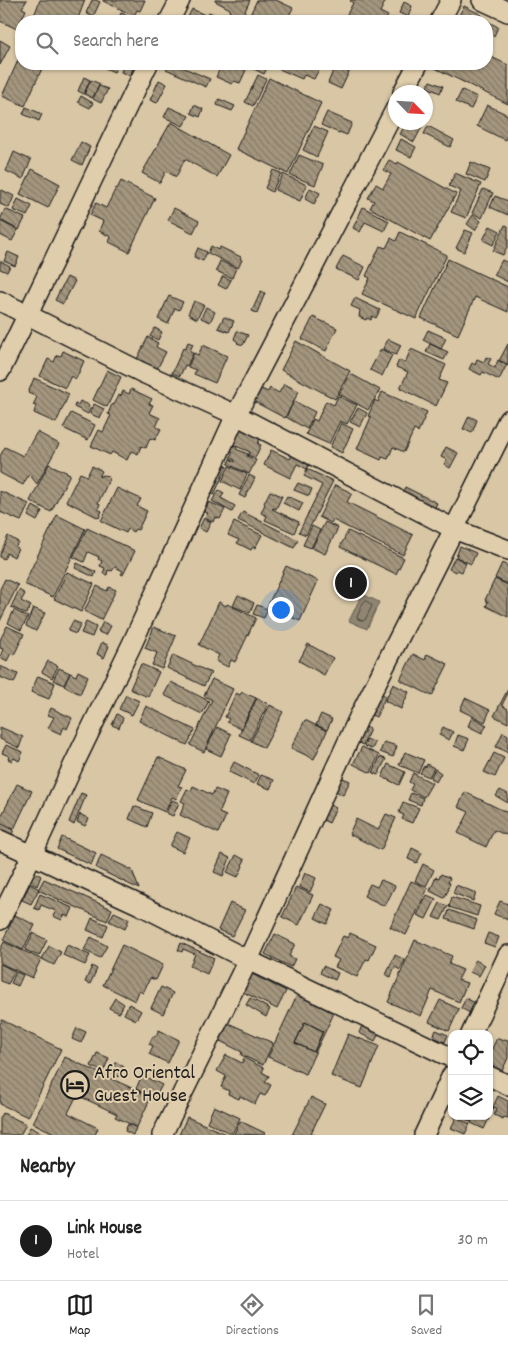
<!DOCTYPE html>
<style>
body{margin:0;font-family:Dekko,sans-serif;background:#f6f6f6;color:#222}
.controls{position:absolute;right:15px;bottom:15px;display:grid;overflow:hidden;border-radius:10px;box-shadow:0 1px 4px #0004}
.controls button{width:45px;height:45px;display:grid;place-items:center;padding:0;border:0;border-bottom:1px solid #e0e0e0;background:#fff;color:#222;font:25px sans-serif}
.compass{position:absolute;left:388px;top:85px;width:45px;height:45px;border-radius:50%;background:#fff;box-shadow:0 1px 4px #0004;rotate:115deg}
.you{position:absolute;left:280px;top:609px;width:18px;height:18px;margin:-12px;border:4px solid #fff;border-radius:50%;background:#1a73e8;box-shadow:0 0 0 8px #1a73e833}
.badge{display:grid;place-items:center;width:32px;height:32px;border-radius:50%;background:#1c1c1c;color:#fff;font-size:16px;font-weight:700}
.pin{position:absolute;translate:-50% -50%;border:2px solid #fff;box-shadow:0 1px 5px #0006}
.list{margin:0;padding:0;list-style:none}
h2{display:flex;justify-content:space-between;align-items:center;height:65px;margin:0;padding:0 20px;font-size:21px}
h2 small{font-size:16px;font-weight:400;color:#767676}
.list li{display:grid;grid-template-columns:32px 1fr auto;gap:15px;align-items:center;box-sizing:border-box;height:80px;padding:0 20px;border-top:1px solid #e0e0e0}
.list b{display:block;font-size:19px;white-space:nowrap}
.list p{margin:0;font-size:16px;white-space:nowrap;color:#767676}
.list em{font-size:16px;font-style:normal;color:#767676}
.icon{flex:none;width:28px;height:28px;fill:none;stroke:currentColor;stroke-width:2;stroke-linecap:round;stroke-linejoin:round}
.map{position:relative;flex:none;width:508px;height:1135px;overflow:hidden}
.search{position:absolute;background:#fff;box-shadow:0 1px 4px #0004;left:15px;right:15px;top:15px;height:55px;display:flex;align-items:center;gap:12px;box-sizing:border-box;padding:0 18px;border-radius:20px;color:#767676;font-size:19px}
.sheet{height:145px;background:#fff}
nav{display:flex;justify-content:space-around;align-items:center;box-sizing:border-box;height:70px;border-top:1px solid #e0e0e0;background:#fff;font-size:14px;color:#767676}
nav a{display:grid;justify-items:center;gap:2px}
nav .on{color:#1c1c1c}
.map>svg:first-child{display:block}
.water{fill:#908571;stroke:#625b4f}
.lines{fill:none;stroke-linecap:round;stroke-linejoin:round}
.shore{stroke:#4a463e;stroke-width:1}
.building{fill:url(#building-back-hatch);stroke:#1c1c1c;fill-rule:evenodd}
.minor-casing{stroke:#1c1c1c;stroke-width:22}
.minor{stroke:#e0cdab;stroke-width:19}
.labels{text-anchor:middle;dominant-baseline:central;stroke-width:4;stroke-linejoin:round;paint-order:stroke}
.poi-label{font-size:20px;fill:#1c1c1c;stroke:#e0cdab;text-anchor:start}
</style>
<div class="map">
<svg width="508" height="1135" viewBox="0 0 508 1135">
<defs>
<pattern id="building-back-hatch" width="6" height="6" patternUnits="userSpaceOnUse" patternTransform="scale(1.25)"><rect width="6" height="6" fill="#a4967e"/><path d="M-1 5l2 2M0 0l6 6M5-1l2 2" fill="none" stroke="#857a66"/></pattern>
</defs>
<rect width="100%" height="100%" fill="#d8c6a5"/>
<filter id="ink" filterUnits="userSpaceOnUse"><feTurbulence type="fractalNoise" baseFrequency=".02" numOctaves="2"/><feDisplacementMap in="SourceGraphic" scale="10" xChannelSelector="R" yChannelSelector="G"/><feConvolveMatrix kernelMatrix="1 2 1 2 8 2 1 2 1" color-interpolation-filters="sRGB"/></filter>
<g filter="url(#ink)">
<!-- water -->
<path class="water" d="M 362,594 L 379,602 L 367,629 L 349,621 Z"/>
<g class="lines">
<!-- shore -->
<path class="shore" d="M 366,601 L 371,604 L 372,606 L 365,620 L 363,621 L 358,619 L 357,617 L 363,603 Z"/>
</g>
<!-- building -->
<path class="building" d="M 0,0 L 27,0 L 22,8 L 26,10 L 17,29 L 0,21 Z
M 40,0 L 85,0 L 77,21 L 32,21 Z
M 92,0 L 96,0 L 100,2 L 93,17 L 86,13 Z
M 103,0 L 145,0 L 140,11 L 137,10 L 134,16 L 103,1 Z
M 215,0 L 250,0 L 242,18 L 229,12 L 230,9 L 215,1 Z
M 257,0 L 276,0 L 293,8 L 286,21 L 258,21 L 249,17 Z
M 351,0 L 386,0 L 380,12 L 388,16 L 385,21 L 352,21 L 345,18 L 353,3 L 350,1 Z
M 404,2 L 412,6 L 408,17 L 399,13 Z
M 464,6 L 482,15 L 479,21 L 456,21 Z
M 192,9 L 207,16 L 209,12 L 224,19 L 223,21 L 186,21 Z
M 121,13 L 136,20 L 135,21 L 117,21 L 118,19 L 119,20 L 121,16 L 120,15 Z
M 487,21 L 498,27 L 494,36 L 487,33 Z
M 0,40 L 10,46 L 0,65 Z
M 21,54 L 21,64 L 44,64 L 25,106 L 2,96 Z
M 487,55 L 508,65 L 508,104 L 433,67 L 434,64 L 487,64 Z
M 107,64 L 118,64 L 114,72 L 105,68 Z
M 124,64 L 135,64 L 130,76 L 121,72 Z
M 168,64 L 175,64 L 210,79 L 206,87 L 166,69 Z
M 222,64 L 225,64 L 238,70 L 240,67 L 246,70 L 240,83 L 234,81 L 232,84 L 216,77 Z
M 244,64 L 269,64 L 264,74 Z
M 282,64 L 331,64 L 329,68 L 321,65 L 314,79 L 304,75 L 302,79 L 279,69 Z
M 335,66 L 349,72 L 341,89 L 328,83 Z
M 258,75 L 266,79 L 253,106 L 245,102 Z
M 84,77 L 90,80 L 84,94 L 78,91 Z
M 269,78 L 321,103 L 288,174 L 236,149 Z
M 91,80 L 100,84 L 92,98 L 84,94 Z
M 159,80 L 167,84 L 157,103 L 150,100 Z
M 430,81 L 443,86 L 440,93 L 427,87 Z
M 99,86 L 108,89 L 101,103 L 93,99 Z
M 462,90 L 477,97 L 471,109 L 456,102 Z
M 81,96 L 93,103 L 90,108 L 78,102 Z
M 219,99 L 235,106 L 232,111 L 217,105 Z
M 194,105 L 203,109 L 200,117 L 191,113 Z
M 487,105 L 508,115 L 508,134 L 505,140 L 477,126 Z
M 26,107 L 42,114 L 39,121 L 23,114 Z
M 169,107 L 189,116 L 183,126 L 164,117 Z
M 327,112 L 352,123 L 347,135 L 339,132 L 339,133 L 321,125 Z
M 171,122 L 229,155 L 217,177 L 185,159 L 176,177 L 166,171 L 160,183 L 142,173 Z
M 407,122 L 424,123 L 414,142 L 400,134 Z
M 314,126 L 328,132 L 317,157 L 303,150 Z
M 428,126 L 454,140 L 450,147 L 424,134 Z
M 401,139 L 416,147 L 411,157 L 396,150 Z
M 81,142 L 90,147 L 82,165 L 72,160 Z
M 14,152 L 31,160 L 23,179 L 6,171 Z
M 299,155 L 323,165 L 315,185 L 290,175 Z
M 389,160 L 397,164 L 398,162 L 456,194 L 430,241 L 370,208 L 374,201 L 368,198 L 376,184 L 383,188 L 391,174 L 383,170 Z
M 471,162 L 490,170 L 485,182 L 466,174 Z
M 32,169 L 60,184 L 48,208 L 20,194 Z
M 273,170 L 281,173 L 272,192 L 265,188 Z
M 455,173 L 481,184 L 466,218 L 451,212 L 461,191 L 449,186 Z
M 283,174 L 307,185 L 300,201 L 275,190 Z
M 121,181 L 155,198 L 129,252 L 109,242 L 111,237 L 99,231 L 103,221 L 90,215 L 96,203 L 106,208 L 116,188 L 117,189 Z
M 310,188 L 320,193 L 314,204 L 305,199 Z
M 483,189 L 493,193 L 482,218 L 472,213 Z
M 2,190 L 14,196 L 9,208 L 0,204 L 0,195 Z
M 495,196 L 508,201 L 508,215 L 490,207 Z
M 18,199 L 32,206 L 27,216 L 13,210 Z
M 363,207 L 389,221 L 384,231 L 365,222 L 360,232 L 353,228 Z
M 174,208 L 199,221 L 193,233 L 168,220 Z
M 5,209 L 25,218 L 19,230 L 0,220 Z
M 473,215 L 481,221 L 475,230 L 467,224 Z
M 0,221 L 18,230 L 12,241 L 0,235 Z
M 505,225 L 508,226 L 508,245 L 503,255 L 493,251 Z
M 490,226 L 500,231 L 493,245 L 483,240 Z
M 465,230 L 473,233 L 464,252 L 456,248 Z
M 400,232 L 447,255 L 416,319 L 362,294 L 370,278 L 366,276 L 380,246 L 386,248 L 391,238 L 396,241 Z
M 211,246 L 218,250 L 220,247 L 241,257 L 240,259 L 242,260 L 238,268 L 208,253 Z
M 198,248 L 207,252 L 203,261 L 194,257 Z
M 8,252 L 19,257 L 15,266 L 4,261 Z
M 343,256 L 365,267 L 359,280 L 336,269 Z
M 448,259 L 508,287 L 508,312 L 475,297 L 458,335 L 421,318 Z
M 502,260 L 508,263 L 508,282 L 494,275 Z
M 0,261 L 10,266 L 7,272 L 0,269 Z
M 220,261 L 236,268 L 232,278 L 216,271 Z
M 223,276 L 231,280 L 226,289 L 218,285 Z
M 67,277 L 75,281 L 63,304 L 55,300 Z
M 261,291 L 265,293 L 257,313 L 252,311 Z
M 169,296 L 183,302 L 179,310 L 175,308 L 168,324 L 158,319 Z
M 355,298 L 380,310 L 376,318 L 372,316 L 371,320 L 367,318 L 366,320 L 359,317 L 360,310 L 351,306 Z
M 194,301 L 204,305 L 197,319 L 188,314 Z
M 206,307 L 215,312 L 210,322 L 201,318 Z
M 224,317 L 234,321 L 229,332 L 218,328 Z
M 313,317 L 337,328 L 326,351 L 302,339 Z
M 155,328 L 162,332 L 158,340 L 150,336 Z
M 428,330 L 446,338 L 441,349 L 423,340 Z
M 237,331 L 248,335 L 243,345 L 237,343 L 238,342 L 234,339 Z
M 148,337 L 158,343 L 156,347 L 166,352 L 157,369 L 137,359 Z
M 388,339 L 401,345 L 396,355 L 383,349 Z
M 296,341 L 350,371 L 335,399 L 281,370 Z
M 188,342 L 193,344 L 190,351 L 193,353 L 187,366 L 185,365 L 180,376 L 172,373 L 183,348 L 185,349 Z
M 430,344 L 448,352 L 444,360 L 426,352 Z
M 508,344 L 508,366 L 499,361 Z
M 203,345 L 227,356 L 215,383 L 194,374 L 196,370 L 188,367 L 194,353 L 198,355 Z
M 381,349 L 392,355 L 382,376 L 370,370 Z
M 411,349 L 446,365 L 439,380 L 447,383 L 436,406 L 400,388 L 408,372 L 396,367 L 399,360 L 405,363 Z
M 63,351 L 84,361 L 76,379 L 71,376 L 65,388 L 40,376 L 48,359 L 54,362 L 57,355 L 61,356 Z
M 486,357 L 491,359 L 488,364 L 495,368 L 498,360 L 507,364 L 499,380 L 483,372 L 481,375 L 469,369 L 472,363 L 475,365 L 477,359 L 484,362 Z
M 107,370 L 121,377 L 107,407 L 93,400 Z
M 351,374 L 380,390 L 368,410 L 339,394 Z
M 34,378 L 69,394 L 56,423 L 34,413 L 36,406 L 33,405 L 37,397 L 28,393 Z
M 284,384 L 299,391 L 285,418 L 251,400 L 257,387 L 268,392 L 270,388 L 279,393 Z
M 131,389 L 152,399 L 149,404 L 153,405 L 149,413 L 160,418 L 156,427 L 161,429 L 155,440 L 150,438 L 146,448 L 141,446 L 138,454 L 131,451 L 127,460 L 112,452 L 110,455 L 91,446 L 99,430 L 103,432 L 111,415 L 108,414 L 112,404 L 114,405 L 119,395 L 121,396 L 123,391 L 129,394 Z
M 382,392 L 427,412 L 418,432 L 414,430 L 404,452 L 393,447 L 388,459 L 382,457 L 381,460 L 357,449 L 371,417 L 368,416 L 375,400 L 378,402 Z
M 338,396 L 357,405 L 347,424 L 340,421 L 329,444 L 306,434 L 313,419 L 317,421 L 326,401 L 334,405 Z
M 80,401 L 89,405 L 88,407 L 91,408 L 88,414 L 74,407 L 75,404 L 78,405 Z
M 294,401 L 315,412 L 307,429 L 286,417 Z
M 94,404 L 104,409 L 100,418 L 90,414 Z
M 358,408 L 367,413 L 360,427 L 350,422 Z
M 71,413 L 95,425 L 88,440 L 63,428 Z
M 469,416 L 477,420 L 472,433 L 463,429 Z
M 341,423 L 353,429 L 342,453 L 330,447 Z
M 239,428 L 260,438 L 258,444 L 261,445 L 255,458 L 248,455 L 250,452 L 231,444 Z
M 37,432 L 59,444 L 37,484 L 29,474 L 23,485 L 0,473 L 0,456 L 5,447 L 23,456 Z
M 231,444 L 237,447 L 236,449 L 248,454 L 247,456 L 256,460 L 249,474 L 228,464 L 230,459 L 235,462 L 235,460 L 230,458 L 233,452 L 228,450 Z
M 446,447 L 458,453 L 450,468 L 444,464 L 447,460 L 441,457 Z
M 271,450 L 290,459 L 293,453 L 310,462 L 307,469 L 297,464 L 290,478 L 264,465 Z
M 218,462 L 227,466 L 214,495 L 205,491 Z
M 49,464 L 70,474 L 51,512 L 30,501 Z
M 92,466 L 102,471 L 99,477 L 103,475 L 108,476 L 109,479 L 108,482 L 98,503 L 100,504 L 98,509 L 102,511 L 99,518 L 66,501 L 80,473 L 87,476 Z
M 229,466 L 247,474 L 240,490 L 222,481 Z
M 307,469 L 333,481 L 306,535 L 299,532 L 322,485 L 304,476 Z
M 249,475 L 255,478 L 245,498 L 239,495 Z
M 298,483 L 312,489 L 309,496 L 294,490 Z
M 335,485 L 352,493 L 347,502 L 413,535 L 403,555 L 333,520 L 331,523 L 319,517 Z
M 405,487 L 437,503 L 432,514 L 400,499 Z
M 117,488 L 141,499 L 137,506 L 147,511 L 138,530 L 135,529 L 133,532 L 128,529 L 126,533 L 101,521 Z
M 219,490 L 224,493 L 221,498 L 235,506 L 232,512 L 212,501 Z
M 0,491 L 29,504 L 21,521 L 0,512 Z
M 270,491 L 282,496 L 276,509 L 273,508 L 272,509 L 299,522 L 294,533 L 265,520 L 267,516 L 261,513 L 265,504 L 264,503 Z
M 287,496 L 303,503 L 299,511 L 283,503 Z
M 209,502 L 225,509 L 220,519 L 215,517 L 213,522 L 205,518 L 208,513 L 204,512 Z
M 33,506 L 42,511 L 37,521 L 28,516 Z
M 243,512 L 298,540 L 294,548 L 238,520 Z
M 57,515 L 85,529 L 53,597 L 24,584 Z
M 204,518 L 211,522 L 206,532 L 199,528 Z
M 234,522 L 262,535 L 255,548 L 253,547 L 251,550 L 237,543 L 239,540 L 228,535 Z
M 325,522 L 338,528 L 325,554 L 312,548 Z
M 312,526 L 320,530 L 311,548 L 303,545 Z
M 87,528 L 135,551 L 123,575 L 121,574 L 123,571 L 115,567 L 112,571 L 108,570 L 107,575 L 103,573 L 105,568 L 100,566 L 102,561 L 98,559 L 99,557 L 88,552 L 84,562 L 73,557 Z
M 348,531 L 404,558 L 396,574 L 340,547 Z
M 8,536 L 18,542 L 15,547 L 18,548 L 14,557 L 7,553 L 4,559 L 0,557 L 0,554 Z
M 460,546 L 476,553 L 471,564 L 456,557 Z
M 455,557 L 466,563 L 462,572 L 457,570 L 456,572 L 449,569 Z
M 77,563 L 96,572 L 94,577 L 75,568 Z
M 502,563 L 508,566 L 508,584 L 495,578 Z
M 286,566 L 318,581 L 300,621 L 267,607 Z
M 67,572 L 94,584 L 81,612 L 54,599 Z
M 5,579 L 18,585 L 0,621 L 0,589 Z
M 495,579 L 508,585 L 508,617 L 486,606 L 488,602 L 485,600 Z
M 97,586 L 107,591 L 109,587 L 116,590 L 101,620 L 84,611 Z
M 19,590 L 25,594 L 21,601 L 31,606 L 26,614 L 11,607 Z
M 238,595 L 254,603 L 250,613 L 233,606 Z
M 219,602 L 226,606 L 227,604 L 256,618 L 235,662 L 231,660 L 228,667 L 216,661 L 219,655 L 199,645 Z
M 257,605 L 268,609 L 264,618 L 253,614 Z
M 33,608 L 45,613 L 36,631 L 26,626 Z
M 14,610 L 28,617 L 21,630 L 8,623 Z
M 73,621 L 81,624 L 76,634 L 68,631 Z
M 86,622 L 96,627 L 92,637 L 81,633 Z
M 103,622 L 111,626 L 106,635 L 98,632 Z
M 7,626 L 24,634 L 14,655 L 11,653 L 7,661 L 0,657 L 3,649 L 0,648 L 0,640 Z
M 154,627 L 176,636 L 162,669 L 152,665 L 157,653 L 145,648 Z
M 102,642 L 109,646 L 104,658 L 97,654 Z
M 308,644 L 333,658 L 324,675 L 299,661 Z
M 413,654 L 425,660 L 427,654 L 448,664 L 432,696 L 400,680 Z
M 173,655 L 211,673 L 204,686 L 167,668 Z
M 48,661 L 58,666 L 52,678 L 42,672 Z
M 141,664 L 159,672 L 148,697 L 130,689 Z
M 0,666 L 18,674 L 14,683 L 0,677 Z
M 59,668 L 70,673 L 64,685 L 53,680 Z
M 78,671 L 88,676 L 80,694 L 64,686 L 70,673 L 76,676 Z
M 38,676 L 55,683 L 49,699 L 31,692 Z
M 212,679 L 233,689 L 204,752 L 190,745 L 212,700 L 204,696 Z
M 171,682 L 209,701 L 202,714 L 164,695 Z
M 393,684 L 409,692 L 401,709 L 385,701 Z
M 508,689 L 508,693 L 502,705 L 508,709 L 508,723 L 494,716 Z
M 375,690 L 386,696 L 376,717 L 365,712 Z
M 242,692 L 256,698 L 241,729 L 227,722 L 229,719 L 225,717 L 236,693 L 240,695 Z
M 126,695 L 139,701 L 132,715 L 119,709 Z
M 257,698 L 268,704 L 250,740 L 239,735 Z
M 465,698 L 490,710 L 485,722 L 460,710 Z
M 270,705 L 283,712 L 264,748 L 251,741 Z
M 146,706 L 195,730 L 187,745 L 139,721 Z
M 51,708 L 72,718 L 67,729 L 64,727 L 61,734 L 48,728 L 54,717 L 48,715 Z
M 117,714 L 123,718 L 119,728 L 112,725 Z
M 321,714 L 332,719 L 327,730 L 316,725 Z
M 472,717 L 487,725 L 482,733 L 468,726 Z
M 305,720 L 327,731 L 314,759 L 291,748 Z
M 359,724 L 370,729 L 363,745 L 351,740 Z
M 0,727 L 23,737 L 19,748 L 0,739 Z
M 217,727 L 231,734 L 221,756 L 206,749 Z
M 443,727 L 453,732 L 449,740 L 439,735 Z
M 503,732 L 508,735 L 508,752 L 496,747 Z
M 458,735 L 469,739 L 464,750 L 454,746 Z
M 367,739 L 375,743 L 372,749 L 364,746 Z
M 384,742 L 397,746 L 393,757 L 380,752 Z
M 6,745 L 23,752 L 19,761 L 14,758 L 12,761 L 8,759 L 9,756 L 2,753 Z
M 362,747 L 379,755 L 371,773 L 353,764 Z
M 405,752 L 424,760 L 418,773 L 399,765 Z
M 494,753 L 504,758 L 495,777 L 484,772 Z
M 158,757 L 186,770 L 178,786 L 182,787 L 176,799 L 172,797 L 165,812 L 138,800 Z
M 380,757 L 386,759 L 378,775 L 373,773 Z
M 234,762 L 259,775 L 254,784 L 229,772 Z
M 388,764 L 405,772 L 399,785 L 382,777 Z
M 427,764 L 434,768 L 429,777 L 420,773 L 424,766 L 426,767 Z
M 435,769 L 441,773 L 436,782 L 430,778 Z
M 413,773 L 432,783 L 424,797 L 410,790 L 413,784 L 409,782 Z
M 261,775 L 274,780 L 270,789 L 257,784 Z
M 338,776 L 350,781 L 343,795 L 332,789 Z
M 17,784 L 32,791 L 14,829 L 0,822 L 0,819 Z
M 193,786 L 212,795 L 215,789 L 227,794 L 219,813 L 226,816 L 218,833 L 180,815 L 185,803 L 181,801 L 187,789 L 191,791 Z
M 500,790 L 508,794 L 508,803 L 496,796 Z
M 465,792 L 508,813 L 508,831 L 506,835 L 494,830 L 486,847 L 458,833 L 469,812 L 458,807 Z
M 81,793 L 86,795 L 74,825 L 69,822 Z
M 411,793 L 423,798 L 421,805 L 408,800 Z
M 172,800 L 179,803 L 173,816 L 166,813 Z
M 403,802 L 419,808 L 412,823 L 402,819 L 404,815 L 399,813 Z
M 326,803 L 336,808 L 329,823 L 319,818 Z
M 134,806 L 152,813 L 147,827 L 129,819 Z
M 80,814 L 89,819 L 85,826 L 77,822 Z
M 386,814 L 396,818 L 381,850 L 349,834 L 356,819 L 378,830 Z
M 0,823 L 14,830 L 10,838 L 0,833 Z
M 177,832 L 190,838 L 183,852 L 170,846 Z
M 62,837 L 96,853 L 91,865 L 57,849 Z
M 412,848 L 422,853 L 417,863 L 408,859 Z
M 222,854 L 230,858 L 223,876 L 214,872 Z
M 101,855 L 132,870 L 139,889 L 96,868 Z
M 236,855 L 245,860 L 242,865 L 243,866 L 238,877 L 227,872 Z
M 423,864 L 434,870 L 426,886 L 415,881 Z
M 34,872 L 41,876 L 37,886 L 29,882 Z
M 305,873 L 316,878 L 310,892 L 299,887 Z
M 441,874 L 450,878 L 448,882 L 450,883 L 448,888 L 449,889 L 444,898 L 430,891 L 436,877 L 439,878 Z
M 44,879 L 112,909 L 107,921 L 38,890 Z
M 381,880 L 395,886 L 385,906 L 364,896 L 370,884 L 377,887 Z
M 411,881 L 428,888 L 406,935 L 390,927 Z
M 30,884 L 39,889 L 31,904 L 22,900 Z
M 456,885 L 476,893 L 473,901 L 453,893 Z
M 296,887 L 313,895 L 299,925 L 282,917 Z
M 40,894 L 73,908 L 69,917 L 64,915 L 62,920 L 53,916 L 56,911 L 41,905 L 39,910 L 34,908 Z
M 427,895 L 436,899 L 426,919 L 417,915 Z
M 452,897 L 480,906 L 477,916 L 449,907 Z
M 500,901 L 508,904 L 508,920 L 494,914 Z
M 230,903 L 245,910 L 232,936 L 218,930 Z
M 440,903 L 448,906 L 441,920 L 433,917 Z
M 322,904 L 334,910 L 327,924 L 315,918 Z
M 449,910 L 477,920 L 474,929 L 446,919 Z
M 114,912 L 129,919 L 125,929 L 109,921 Z
M 15,915 L 35,925 L 23,950 L 3,940 Z
M 92,918 L 108,925 L 103,937 L 87,930 Z
M 33,933 L 47,940 L 39,956 L 25,950 Z
M 350,933 L 376,945 L 369,960 L 366,959 L 357,977 L 335,967 L 339,960 L 333,957 L 343,936 L 348,938 Z
M 488,933 L 499,937 L 495,947 L 484,943 Z
M 275,934 L 295,944 L 289,956 L 295,959 L 291,967 L 265,954 Z
M 91,937 L 107,946 L 100,958 L 84,950 Z
M 415,940 L 452,956 L 449,964 L 463,970 L 458,980 L 467,983 L 459,1002 L 432,990 L 421,1016 L 388,1002 Z
M 4,942 L 41,959 L 32,978 L 0,963 L 0,950 Z
M 181,943 L 214,958 L 207,974 L 190,966 L 195,954 L 183,949 L 182,952 L 178,950 Z
M 67,945 L 90,955 L 85,965 L 63,955 Z
M 122,945 L 163,965 L 156,980 L 150,978 L 143,993 L 139,991 L 135,1001 L 103,985 Z
M 49,946 L 61,952 L 54,965 L 42,959 Z
M 395,955 L 405,960 L 400,970 L 395,967 L 391,977 L 386,975 Z
M 475,960 L 485,965 L 479,976 L 470,972 Z
M 0,964 L 15,971 L 8,984 L 0,981 Z
M 92,966 L 97,969 L 90,984 L 85,982 Z
M 323,966 L 338,973 L 335,980 L 320,973 Z
M 16,972 L 23,975 L 18,986 L 11,983 Z
M 252,974 L 286,991 L 277,1009 L 243,992 Z
M 161,987 L 173,993 L 163,1014 L 151,1008 Z
M 297,995 L 334,1013 L 305,1074 L 268,1057 ZM 305,1022 L 323,1031 L 314,1052 L 295,1043 Z
M 115,998 L 124,1004 L 119,1013 L 109,1008 Z
M 250,998 L 270,1009 L 266,1017 L 246,1005 Z
M 466,998 L 475,1003 L 470,1013 L 461,1008 Z
M 440,1000 L 459,1009 L 449,1031 L 429,1022 Z
M 129,1004 L 141,1011 L 136,1020 L 124,1014 Z
M 2,1020 L 61,1049 L 28,1117 L 0,1104 L 0,1024 Z
M 305,1022 L 323,1031 L 314,1052 L 295,1043 Z
M 228,1023 L 273,1043 L 263,1065 L 241,1055 L 242,1052 L 220,1041 Z
M 363,1023 L 380,1031 L 375,1041 L 359,1033 Z
M 77,1028 L 86,1032 L 81,1043 L 72,1039 Z
M 159,1030 L 179,1040 L 168,1063 L 149,1054 L 153,1046 L 149,1044 L 153,1036 L 155,1037 Z
M 436,1030 L 448,1035 L 445,1042 L 433,1037 Z
M 348,1034 L 379,1046 L 362,1088 L 331,1076 Z
M 497,1038 L 503,1041 L 504,1039 L 508,1040 L 508,1058 L 502,1071 L 489,1066 L 489,1055 Z
M 97,1053 L 109,1058 L 103,1072 L 91,1066 Z
M 226,1055 L 242,1063 L 244,1058 L 264,1068 L 262,1072 L 269,1076 L 265,1082 L 271,1085 L 265,1096 L 260,1094 L 255,1104 L 240,1096 L 239,1099 L 228,1094 L 229,1091 L 221,1087 L 226,1076 L 217,1071 Z
M 65,1057 L 151,1097 L 137,1127 L 115,1117 L 117,1114 L 77,1095 L 68,1113 L 98,1128 L 95,1135 L 58,1135 L 33,1123 Z
M 116,1062 L 124,1067 L 118,1077 L 111,1072 Z
M 142,1075 L 162,1085 L 155,1098 L 136,1089 Z
M 498,1096 L 508,1101 L 508,1118 L 504,1117 L 503,1119 L 494,1115 L 497,1108 L 493,1107 Z
M 311,1097 L 325,1104 L 311,1133 L 315,1135 L 292,1135 Z
M 214,1106 L 240,1118 L 232,1134 L 207,1122 Z
M 489,1106 L 494,1108 L 484,1129 L 471,1123 L 474,1116 L 489,1116 Z
M 3,1113 L 26,1124 L 20,1135 L 0,1135 L 0,1118 Z
M 453,1116 L 473,1116 L 471,1122 L 461,1117 L 460,1119 L 470,1124 L 465,1134 L 451,1128 L 456,1118 Z
M 187,1117 L 228,1135 L 179,1135 Z
M 240,1121 L 265,1133 L 264,1135 L 234,1134 Z
M 128,1124 L 136,1128 L 133,1135 L 125,1131 Z
M 30,1127 L 46,1135 L 26,1135 Z"/>
<g class="lines">
<defs>
<path id="minor" d="M 482,0 L 508,12
M 169,21 L 180,0
M 440,21 L 451,0
M 403,92 L 418,64
M 0,301 L 141,372 L 236,415 L 454,529 L 508,550
M 0,371 C 51,269 98,166 148,64
M 0,840 L 140,905 L 248,960 L 452,1058
M 0,920 L 32,855 L 73,766 L 132,644 L 236,415 L 396,108
M 471,1034 L 508,955
M 489,1076 L 508,1085
M 162,1135 L 248,960 L 359,717 L 454,529 L 508,420
M 424,1135 L 452,1075"/>
</defs>
<!-- minor casing -->
<use href="#minor" class="minor-casing"/>
<!-- minor -->
<use href="#minor" class="minor"/>
</g>
</g>
<!-- icons -->
<defs>
<symbol id="hotel-ring" viewBox="-11 -11 22 22"><circle r="9.5" fill="#e0cdab" stroke="#1c1c1c" stroke-width="1.5"/><path d="M-6-4.5h1.5V1H6V5H4.5V3h-9V5H-6ZM-4 0a1.8 1.8 0 1 1 3.6 0ZM.5 0V-2.5h3Q6-2.5 6 0Z" fill="#1c1c1c"/></symbol>
</defs>
<g fill-rule="evenodd">
<use href="#hotel-ring" x="59" y="1069" width="32" height="32"/>
</g>
<g class="labels">
<!-- poi labels -->
<g class="poi-label">
<text x="94" y="1074">Afro Oriental<tspan x="94" dy="23">Guest House</tspan></text>
</g>
</g>
</svg>
<div class="controls">
<button><svg class="icon" aria-label="locate" viewBox="0 0 24 24"><circle cx="12" cy="12" r="6"/><path d="M12 2v4M12 18v4M2 12h4M18 12h4"/></svg></button>
<button><svg class="icon" aria-label="layers" viewBox="0 0 24 24"><path d="M12 4l9 5-9 5-9-5zM3 14l9 5 9-5"/></svg></button>
</div>
<svg class="compass" viewBox="-18 -18 36 36"><path d="M0-13l5 13h-10z" fill="#e53935"/><path d="M0 13l5-13h-10z" fill="#767676"/></svg>
<div class="you"></div>
<div class="pin badge" style="left:351px;top:583px">1</div>
<div class="search"><svg class="icon" aria-label="search" viewBox="0 0 24 24"><circle cx="10" cy="10" r="6"/><path d="M15 15l6 6"/></svg>Search here</div>
</div>
<section class="sheet">
<h2>Nearby<small></small></h2>
<ul class="list">
<li><span class="badge">1</span><div><b>Link House</b><p>Hotel</p></div><em>30 m</em></li>
</ul>
</section>
<nav>
<a class="on"><svg class="icon" aria-label="map" viewBox="0 0 24 24"><path d="M3 6l6-2 6 2 6-2v14l-6 2-6-2-6 2zM9 4v14M15 6v14"/></svg>Map</a>
<a><svg class="icon" aria-label="directions" viewBox="0 0 24 24"><path d="M12 3l9 9-9 9-9-9zM9 14v-3h6M13 9l2 2-2 2"/></svg>Directions</a>
<a><svg class="icon" aria-label="saved" viewBox="0 0 24 24"><path d="M7 4h10v16l-5-4-5 4z"/></svg>Saved</a>
</nav>
